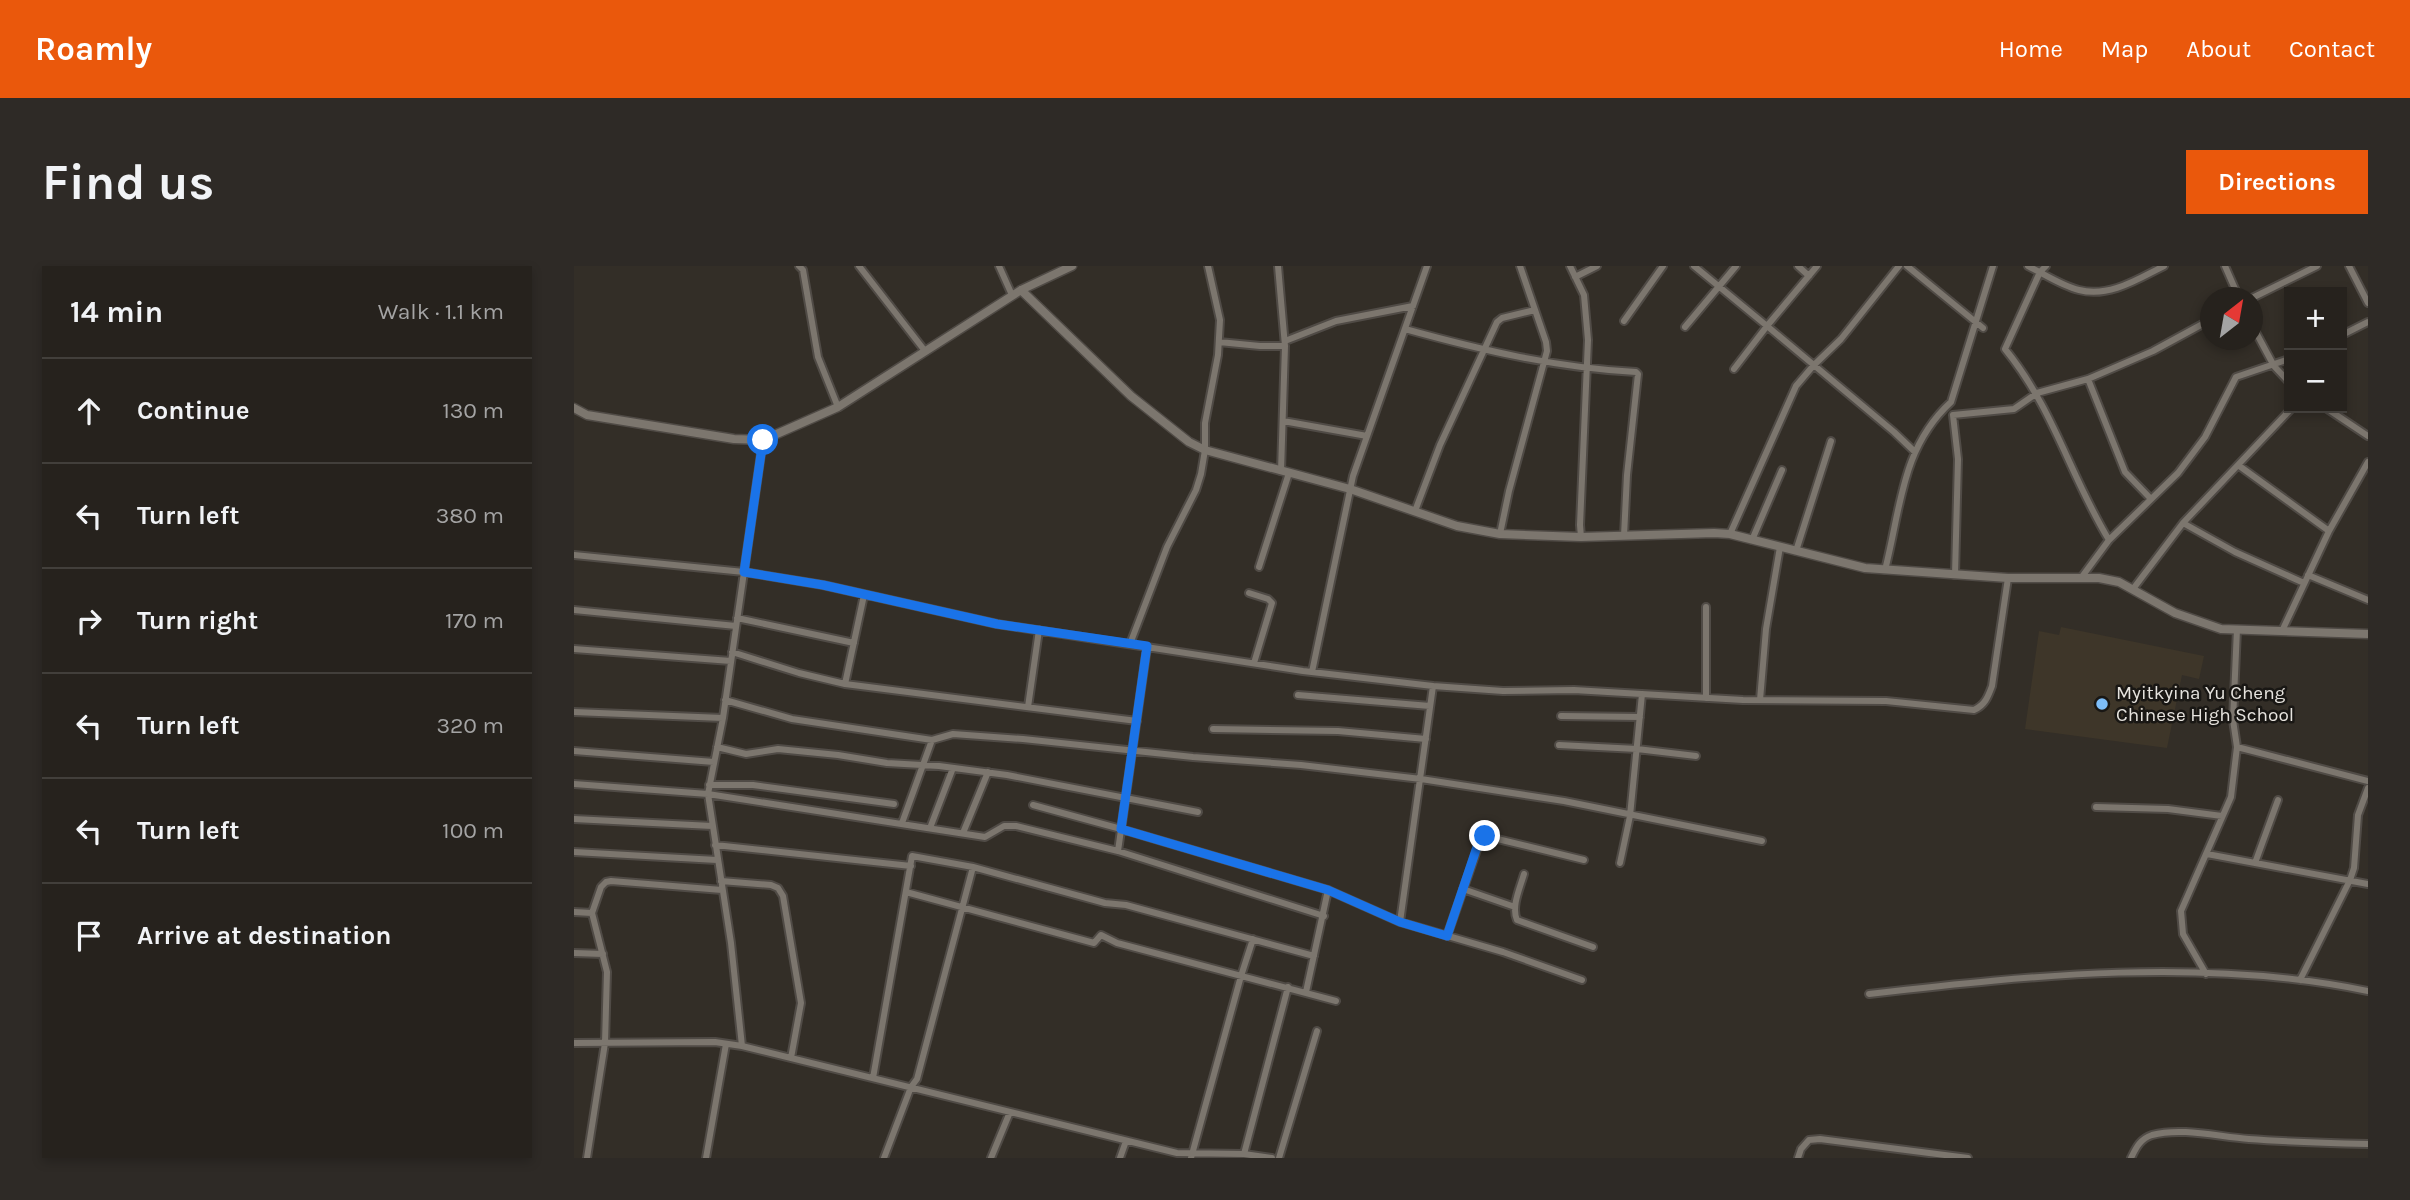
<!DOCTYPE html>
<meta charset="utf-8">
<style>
body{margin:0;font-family:Karla,sans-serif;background:#2e2a26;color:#f1f3f6}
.controls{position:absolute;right:21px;top:21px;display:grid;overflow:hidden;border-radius:0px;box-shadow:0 4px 10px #0003}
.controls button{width:63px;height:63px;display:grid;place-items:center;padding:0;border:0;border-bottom:2px solid #423f3b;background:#26221d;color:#f1f3f6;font:35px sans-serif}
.compass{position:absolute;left:1626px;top:21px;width:63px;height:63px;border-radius:50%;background:#26221d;box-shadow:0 4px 10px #0003;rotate:31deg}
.stop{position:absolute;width:21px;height:21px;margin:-16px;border:5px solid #1a73e8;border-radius:50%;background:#fff}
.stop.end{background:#1a73e8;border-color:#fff;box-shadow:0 2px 7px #0008}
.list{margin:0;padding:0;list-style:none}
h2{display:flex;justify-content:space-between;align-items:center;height:91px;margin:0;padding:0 28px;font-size:30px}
h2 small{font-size:23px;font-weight:400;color:#a4a4a4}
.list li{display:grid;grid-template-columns:46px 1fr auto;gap:21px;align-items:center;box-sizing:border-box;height:105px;padding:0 28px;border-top:2px solid #423f3b}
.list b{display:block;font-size:26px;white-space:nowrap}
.list em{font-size:23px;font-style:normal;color:#a4a4a4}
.icon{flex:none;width:38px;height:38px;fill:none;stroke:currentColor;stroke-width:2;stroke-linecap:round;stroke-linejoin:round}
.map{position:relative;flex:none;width:1794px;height:892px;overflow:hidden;border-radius:0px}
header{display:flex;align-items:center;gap:42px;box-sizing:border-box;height:98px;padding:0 35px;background:#ea580c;color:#fff}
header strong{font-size:33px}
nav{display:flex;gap:38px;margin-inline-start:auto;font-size:24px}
.intro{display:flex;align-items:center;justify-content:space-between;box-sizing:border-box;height:168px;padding:0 42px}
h1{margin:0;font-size:49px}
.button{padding:18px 32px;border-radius:0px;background:#ea580c;color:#fff;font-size:24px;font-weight:700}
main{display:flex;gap:42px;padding:0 42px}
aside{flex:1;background:#26221d;border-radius:0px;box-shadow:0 4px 10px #0003}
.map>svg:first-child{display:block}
.built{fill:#3e3629}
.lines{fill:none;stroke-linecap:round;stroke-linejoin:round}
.minor-casing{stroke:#504b46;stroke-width:10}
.tertiary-casing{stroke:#504b46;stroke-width:11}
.minor{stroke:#7c766e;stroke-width:6}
.tertiary{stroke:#7c766e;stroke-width:8}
.route{stroke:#1a73e8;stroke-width:9}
.poi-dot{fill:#7dbef9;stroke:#191714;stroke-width:2.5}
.labels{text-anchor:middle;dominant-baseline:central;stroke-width:5;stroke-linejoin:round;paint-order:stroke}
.poi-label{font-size:19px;fill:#e6e3de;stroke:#191714;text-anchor:start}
</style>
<header>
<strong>Roamly</strong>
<nav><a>Home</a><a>Map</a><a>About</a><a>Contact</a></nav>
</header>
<div class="intro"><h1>Find us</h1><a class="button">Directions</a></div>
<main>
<aside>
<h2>14 min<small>Walk · 1.1 km</small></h2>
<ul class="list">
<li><svg class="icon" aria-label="ahead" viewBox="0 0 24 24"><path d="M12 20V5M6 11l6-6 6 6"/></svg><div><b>Continue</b></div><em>130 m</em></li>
<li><svg class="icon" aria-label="left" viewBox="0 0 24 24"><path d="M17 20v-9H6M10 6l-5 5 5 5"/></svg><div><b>Turn left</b></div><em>380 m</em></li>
<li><svg class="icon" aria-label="right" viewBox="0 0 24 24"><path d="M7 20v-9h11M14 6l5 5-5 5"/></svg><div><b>Turn right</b></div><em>170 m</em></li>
<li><svg class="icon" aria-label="left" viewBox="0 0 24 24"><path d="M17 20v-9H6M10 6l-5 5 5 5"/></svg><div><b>Turn left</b></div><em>320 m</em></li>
<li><svg class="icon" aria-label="left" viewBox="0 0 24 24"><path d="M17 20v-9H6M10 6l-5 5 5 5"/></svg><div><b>Turn left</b></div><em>100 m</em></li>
<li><svg class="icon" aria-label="arrive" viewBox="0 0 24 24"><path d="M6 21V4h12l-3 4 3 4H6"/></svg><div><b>Arrive at destination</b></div></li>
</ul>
</aside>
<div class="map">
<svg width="1794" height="892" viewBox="0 0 1794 892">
<rect width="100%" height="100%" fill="#332e27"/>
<!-- built -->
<path class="built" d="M 1487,361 L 1630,390 L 1625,413 L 1608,409 L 1593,482 L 1451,463 L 1465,365 L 1485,369 Z"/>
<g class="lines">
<defs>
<path id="minor" d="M 225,0 L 229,4 L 244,91 L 264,141
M 285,0 L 351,85
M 425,0 L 438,29
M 704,0 L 711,80 L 707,205
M 996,0 L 1010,29 L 1014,74 L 1006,259 L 1007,271
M 1120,0 L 1193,60 L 1160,103
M 1224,0 L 1235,10
M 1243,0 L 1193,60 L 1320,166 L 1341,186
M 1333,0 L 1409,62
M 1454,0 C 1470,8 1488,20 1505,24 C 1535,32 1564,13 1590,0
M 1472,0 L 1466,6 L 1431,83 C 1480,143 1496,210 1535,274 L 1507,312
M 1651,0 L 1665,32
M 1775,0 L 1794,37
M 1001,11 L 1023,0
M 1678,32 L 1743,0
M 1050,55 L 1089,0
M 1678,59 L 1700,100 L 1715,116
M 1111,61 L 1162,0
M 831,63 C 907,84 983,102 1062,106 L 1064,108 L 1053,209 L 1050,270
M 1768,69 L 1794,56
M 711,75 L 762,55 L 839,40
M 645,76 L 686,80 L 711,80
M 1514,113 L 1551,206 L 1577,233
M 1752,142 L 1794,170
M 709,155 L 793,170
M 1664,199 L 1755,265
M 841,245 L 866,179 L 923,56 L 928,52 L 961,44
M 1609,257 L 1661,286 L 1730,317
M 926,268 L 935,225 L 973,85 L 972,76 L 946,0
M 1156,268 L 1222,120 L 1239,100 L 1267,73 L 1325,0
M 1178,274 L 1208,204
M 1535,274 L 1604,207 L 1631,171 L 1662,111 L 1715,93
M 1222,285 L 1257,175
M 0,289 L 170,306 L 249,319 L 423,358 L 729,405 L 859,420 L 929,425 L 1000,424 L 1169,434 L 1312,435 L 1400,444 C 1411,439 1414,431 1418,420 L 1434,312
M 685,301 L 715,207
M 1311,304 C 1327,242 1327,182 1377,136 L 1419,0
M 1381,309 L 1384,193 L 1379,149 L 1440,143 L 1463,127 L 1514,113 L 1579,85 L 1636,54
M 1734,309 L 1794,334
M 1559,323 L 1609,257 L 1718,142
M 675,327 L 694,333 L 698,337 L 680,397
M 1132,341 L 1132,432
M 0,344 L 162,360
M 163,352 L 280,377
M 1708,365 L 1755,265 L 1794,196
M 556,378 L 593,281 L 622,224 L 627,208 L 631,184 L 631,157 L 644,89 L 646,54 L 634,0
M 0,383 L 157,395
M 158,386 L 225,407 L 271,418 L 563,455
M 738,406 L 779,210 L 853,0
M 271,418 L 290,329
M 724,429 L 856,440
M 151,434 L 218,453 L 358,474 L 379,468 L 449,473 L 619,491 L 727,499 L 847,513 L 990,535 L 1188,575
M 1186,434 L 1192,363 L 1206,281
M 454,441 L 465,364
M 0,446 L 149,452
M 987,450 L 1066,451
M 639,463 L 764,465 L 852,473
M 985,479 L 1063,483 L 1122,490
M 143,481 L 172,488 L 204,483 L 264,489 L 313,497 L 365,500 L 433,509 L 624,546
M 1663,481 L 1794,515
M 0,485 L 140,496
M 0,518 L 134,528 L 411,571 L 430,560 L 442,560 L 544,585 L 750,650
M 135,519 L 179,519 L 320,538
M 459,539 L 547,563 L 754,624 L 826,656 L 929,686 L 1008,714
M 1522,541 L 1594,543 L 1648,550
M 0,553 L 138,560
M 328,557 L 358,474
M 356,562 L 379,502
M 389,567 L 414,506
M 141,579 L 337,600
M 544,585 L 573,381
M 0,586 L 143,594
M 1633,588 L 1794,618
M 1046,597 L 1056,550 L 1068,428
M 1681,597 L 1704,534
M 950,608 C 946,622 937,641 943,654 L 1019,681
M 147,615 L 197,619 L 204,622 L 209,630 L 227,737 L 217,792
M 889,623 L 941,641
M 332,626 L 520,677 L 527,669 L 543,677 L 762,735
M 0,646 L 18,647
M 826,656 L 859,420
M 873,670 L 907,572 L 911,570 L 1010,594
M 0,687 L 29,688
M 1632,708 L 1609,668 L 1607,645 L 1657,531 L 1663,481 L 1659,454 L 1663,363
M 1726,714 L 1776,614 L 1780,602 L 1784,549 L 1794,522
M 732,726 L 754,624
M 1295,728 C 1459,709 1630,691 1794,725
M 0,777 L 141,776 L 168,780 L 603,887 L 670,888 L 698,892
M 168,780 L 157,677 L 134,528 L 149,452 L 189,174
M 299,812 L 338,590 L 399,601 L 531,637 L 552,639 L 740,690
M 670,888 L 714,721
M 13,892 L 31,777 L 33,706 L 18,647 L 27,621 L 32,616 L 37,615 L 148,624
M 132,892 L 152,778
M 310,892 L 337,821 L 343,813 L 399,601
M 417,892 L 436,846
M 546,892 L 552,875
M 617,892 L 667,710 L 679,673
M 705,892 L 743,765
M 1224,892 L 1227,883 L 1235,874 L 1246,873 L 1394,892
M 1557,892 C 1562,882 1566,873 1578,869 C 1608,861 1645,871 1675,873 C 1715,876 1754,877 1794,878"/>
<path id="tertiary" d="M 447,24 L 557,130 L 615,176 L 631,184 L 776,223 L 883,260 L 926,268 L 1007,271 L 1140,267 L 1156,268 L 1291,302 L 1434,312 L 1525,312 L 1545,316 L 1601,347 L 1647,363 L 1794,368
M 0,142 L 13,149 L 160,173 L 189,174 L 264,141 L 447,24 L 498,0"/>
</defs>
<!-- minor casing -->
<use href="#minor" class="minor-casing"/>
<!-- tertiary casing -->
<use href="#tertiary" class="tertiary-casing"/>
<!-- minor -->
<use href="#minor" class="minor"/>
<!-- tertiary -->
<use href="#tertiary" class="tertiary"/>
</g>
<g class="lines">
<!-- route -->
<path class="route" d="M 189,174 L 170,306 L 249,319 L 423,358 L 573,380 L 547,563 L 754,624 L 826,656 L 873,670 L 905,575 L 911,570"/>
</g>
<!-- markers -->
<circle class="poi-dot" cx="1528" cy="438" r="7"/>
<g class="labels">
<!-- poi labels -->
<g class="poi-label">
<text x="1542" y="427">Myitkyina Yu Cheng<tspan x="1542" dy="22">Chinese High School</tspan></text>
</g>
</g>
</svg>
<div class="controls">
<button>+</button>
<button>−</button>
</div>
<svg class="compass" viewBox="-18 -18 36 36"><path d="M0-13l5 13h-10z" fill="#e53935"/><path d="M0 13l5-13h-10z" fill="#a4a4a4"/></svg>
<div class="stop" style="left:189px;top:174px"></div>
<div class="stop end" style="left:911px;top:570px"></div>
</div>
</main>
